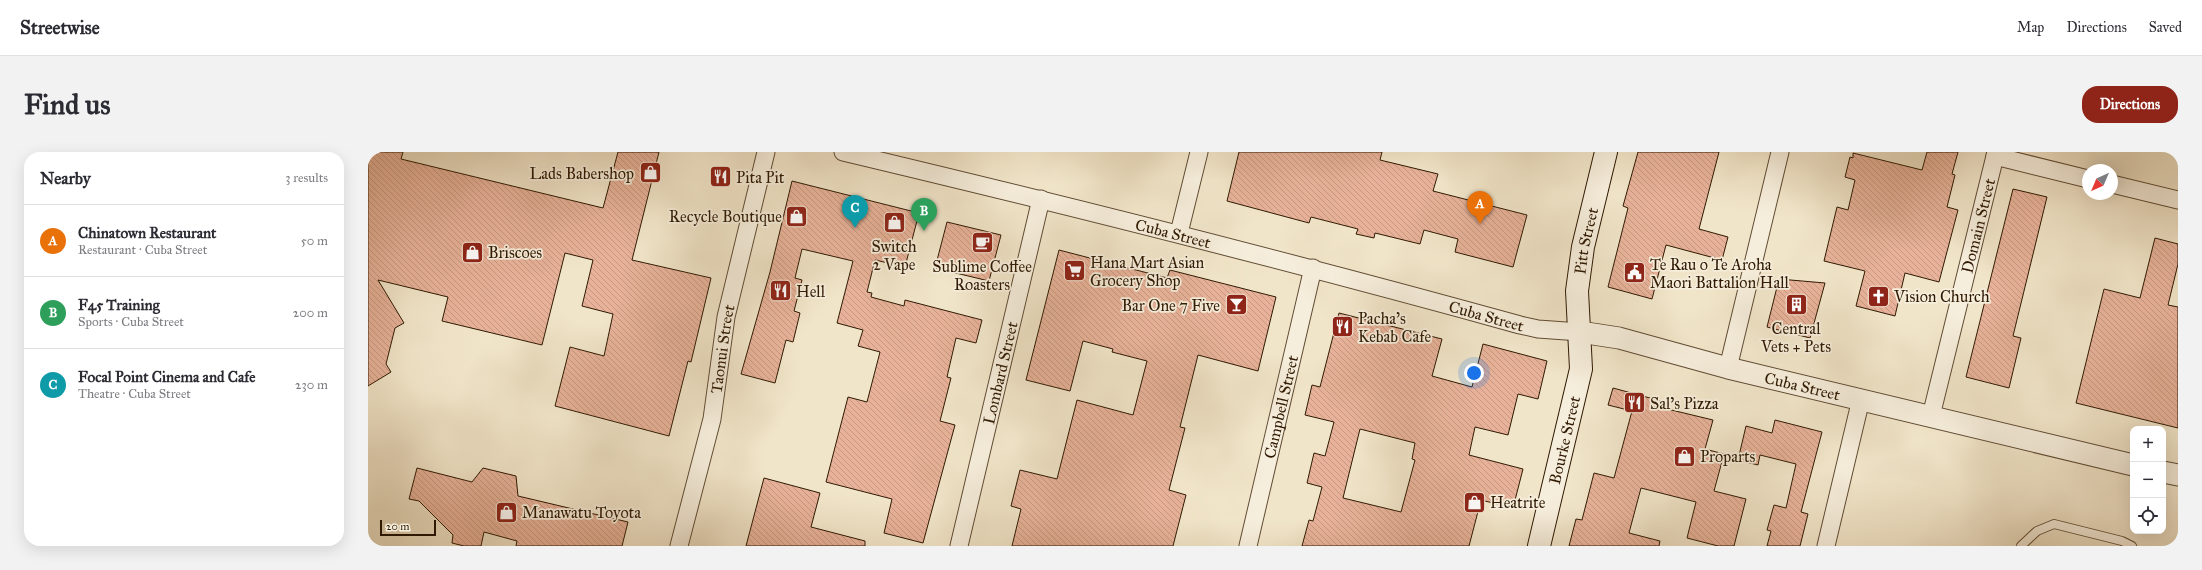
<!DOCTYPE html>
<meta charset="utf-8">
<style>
body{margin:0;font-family:"IM FELL Great Primer",serif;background:#f2f2f3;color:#2b2b33}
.controls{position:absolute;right:12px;bottom:12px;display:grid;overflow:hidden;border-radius:8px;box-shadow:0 4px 16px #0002}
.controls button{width:36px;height:36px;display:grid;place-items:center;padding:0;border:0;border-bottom:1px solid #e1e1e2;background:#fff;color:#2b2b33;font:20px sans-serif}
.compass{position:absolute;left:1714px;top:12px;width:36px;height:36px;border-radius:50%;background:#fff;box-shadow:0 4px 16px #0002;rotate:224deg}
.scale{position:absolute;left:12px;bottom:10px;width:56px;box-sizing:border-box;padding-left:4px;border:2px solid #2f1902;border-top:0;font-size:11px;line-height:14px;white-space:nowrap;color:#2f1902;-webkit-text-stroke:3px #f6eedc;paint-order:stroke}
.you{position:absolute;left:1106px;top:221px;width:14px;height:14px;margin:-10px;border:3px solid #fff;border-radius:50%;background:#1a73e8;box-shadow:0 0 0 6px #1a73e833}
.badge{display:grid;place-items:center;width:26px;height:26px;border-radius:50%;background:#8f2418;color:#fff;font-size:13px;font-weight:700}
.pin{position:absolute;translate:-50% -33px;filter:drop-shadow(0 1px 2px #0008)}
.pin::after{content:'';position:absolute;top:21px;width:14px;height:12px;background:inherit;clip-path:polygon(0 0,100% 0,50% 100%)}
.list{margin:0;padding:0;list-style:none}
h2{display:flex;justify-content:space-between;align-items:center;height:52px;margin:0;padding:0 16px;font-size:17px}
h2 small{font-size:13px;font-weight:400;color:#7c7c81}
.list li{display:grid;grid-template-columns:26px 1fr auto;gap:12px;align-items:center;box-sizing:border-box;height:72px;padding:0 16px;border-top:1px solid #e1e1e2}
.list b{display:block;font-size:15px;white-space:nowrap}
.list p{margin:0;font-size:13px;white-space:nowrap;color:#7c7c81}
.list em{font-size:13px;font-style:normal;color:#7c7c81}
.icon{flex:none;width:22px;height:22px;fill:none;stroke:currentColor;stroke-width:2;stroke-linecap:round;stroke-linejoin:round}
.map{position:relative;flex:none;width:1810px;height:394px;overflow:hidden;border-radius:16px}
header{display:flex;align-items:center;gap:24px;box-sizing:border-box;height:56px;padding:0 20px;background:#fff;border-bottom:1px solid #e1e1e2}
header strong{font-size:19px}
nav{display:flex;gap:22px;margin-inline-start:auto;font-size:14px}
.intro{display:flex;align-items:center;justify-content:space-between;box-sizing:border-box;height:96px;padding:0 24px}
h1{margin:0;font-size:28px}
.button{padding:10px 18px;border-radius:16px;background:#8f2418;color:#fff;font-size:14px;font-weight:700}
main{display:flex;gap:24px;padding:0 24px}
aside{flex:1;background:#fff;border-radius:16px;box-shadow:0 4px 16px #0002}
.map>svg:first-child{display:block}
.building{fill:url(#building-back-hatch);stroke:#2f1902;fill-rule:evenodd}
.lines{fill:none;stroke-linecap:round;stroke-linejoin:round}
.service-casing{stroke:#604c34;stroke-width:10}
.minor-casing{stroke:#604c34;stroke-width:19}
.tertiary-casing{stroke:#604c34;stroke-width:23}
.secondary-casing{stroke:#2f1902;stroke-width:24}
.service{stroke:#f6eedc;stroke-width:8}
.minor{stroke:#f6eedc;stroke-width:17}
.tertiary{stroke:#f6eedc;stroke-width:21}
.secondary{stroke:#f6eedc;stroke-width:22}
.labels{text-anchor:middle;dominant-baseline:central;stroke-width:3.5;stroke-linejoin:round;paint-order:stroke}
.poi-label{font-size:16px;fill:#2f1902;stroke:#f6eedc;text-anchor:start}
.street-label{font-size:16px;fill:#2f1902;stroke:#f6eedc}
</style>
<header>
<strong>Streetwise</strong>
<nav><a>Map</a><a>Directions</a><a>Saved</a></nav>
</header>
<div class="intro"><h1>Find us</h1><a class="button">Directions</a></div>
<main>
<aside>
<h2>Nearby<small>3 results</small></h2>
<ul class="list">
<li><span class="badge" style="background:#e8710a">A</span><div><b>Chinatown Restaurant</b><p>Restaurant · Cuba Street</p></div><em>50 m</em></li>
<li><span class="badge" style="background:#2e9e5b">B</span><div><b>F45 Training</b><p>Sports · Cuba Street</p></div><em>200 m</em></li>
<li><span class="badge" style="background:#0f9aa8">C</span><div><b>Focal Point Cinema and Cafe</b><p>Theatre · Cuba Street</p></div><em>230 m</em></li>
</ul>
</aside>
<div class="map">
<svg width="1810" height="394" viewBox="0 0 1810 394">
<defs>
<pattern id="building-back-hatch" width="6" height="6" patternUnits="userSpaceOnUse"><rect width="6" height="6" fill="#e7b299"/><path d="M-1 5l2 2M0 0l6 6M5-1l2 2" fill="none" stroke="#c69882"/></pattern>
</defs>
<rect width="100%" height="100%" fill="#f1e5c9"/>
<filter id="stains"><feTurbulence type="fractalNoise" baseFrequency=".005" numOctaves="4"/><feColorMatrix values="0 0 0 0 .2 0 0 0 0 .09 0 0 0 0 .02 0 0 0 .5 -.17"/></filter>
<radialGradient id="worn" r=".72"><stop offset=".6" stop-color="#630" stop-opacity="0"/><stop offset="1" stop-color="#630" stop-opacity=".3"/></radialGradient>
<!-- building -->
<path class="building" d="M 0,0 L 35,0 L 33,7 L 235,56 L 250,0 L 291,0 L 264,108 L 343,126 L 323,210 L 320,209 L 301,284 L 187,254 L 202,195 L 236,204 L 245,162 L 214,154 L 225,108 L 197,101 L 174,193 L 74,169 L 80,145 L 10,128 L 36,171 L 27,176 L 18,212 L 23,220 L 0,234 Z
M 871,0 L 1014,0 L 1012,8 L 1070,22 L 1065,39 L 1159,63 L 1145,115 L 1087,100 L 1090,87 L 1056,78 L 1052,92 L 1007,81 L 1006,86 L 988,82 L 990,77 L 943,65 L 941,71 L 859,49 Z
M 1270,0 L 1351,0 L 1331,77 L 1360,85 L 1354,108 L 1298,93 L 1284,147 L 1240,135 L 1260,56 L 1255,54 Z
M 1559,0 L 1590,0 L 1584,22 L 1587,23 L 1579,55 L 1590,58 L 1571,130 L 1537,121 L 1527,164 L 1488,154 L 1497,119 L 1456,109 L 1469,55 L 1480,58 L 1487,28 L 1477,25 L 1482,5 L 1485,6 L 1485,1 L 1554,18 Z
M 424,29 L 551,61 L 537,115 L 507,108 L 499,140 L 504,141 L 503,145 L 536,154 L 537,148 L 614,168 L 608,191 L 588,186 L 579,225 L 583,226 L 572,269 L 587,273 L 555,391 L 516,381 L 524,347 L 458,330 L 480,245 L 499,250 L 512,200 L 490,194 L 495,178 L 469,171 L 485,109 L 434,97 L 427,126 L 434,128 L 426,159 L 432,161 L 425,190 L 418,188 L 407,231 L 373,222 L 402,120 Z
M 1645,37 L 1679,45 L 1645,184 L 1653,186 L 1641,236 L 1598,225 Z
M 579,70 L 633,83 L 621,129 L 567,116 Z
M 1787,86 L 1810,92 L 1810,112 L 1800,153 L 1810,155 L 1810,276 L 1708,251 L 1736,137 L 1772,146 Z
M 691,98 L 799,126 L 802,118 L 908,145 L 890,219 L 830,203 L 812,275 L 817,276 L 801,338 L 818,343 L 805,394 L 644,394 L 653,357 L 643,354 L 652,318 L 689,327 L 709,248 L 765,263 L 779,209 L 744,200 L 745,197 L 715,189 L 702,239 L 658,228 Z
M 1411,127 L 1457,131 L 1442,186 L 1399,175 Z
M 971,161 L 1074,187 L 1064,224 L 1104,235 L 1115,192 L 1179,209 L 1170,247 L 1150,242 L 1140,283 L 1107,275 L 1101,303 L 1155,317 L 1145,356 L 1113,348 L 1101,394 L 934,394 L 941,368 L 945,369 L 954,335 L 939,331 L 946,301 L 957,304 L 966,270 L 937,263 L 944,233 L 952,235 ZM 992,277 L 1047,291 L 1044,307 L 1047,308 L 1033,360 L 975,346 Z
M 1245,236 L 1293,249 L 1291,255 L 1345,268 L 1337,297 L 1356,302 L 1346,339 L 1378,347 L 1366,394 L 1350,394 L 1319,386 L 1328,350 L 1273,336 L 1261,381 L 1292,389 L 1291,394 L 1201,394 L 1208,367 L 1214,368 L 1226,321 L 1246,326 L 1264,259 L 1240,253 Z
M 1407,268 L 1454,280 L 1433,360 L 1440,362 L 1432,394 L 1399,394 L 1403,379 L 1399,378 L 1406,353 L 1418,356 L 1428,312 L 1392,303 L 1390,313 L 1370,308 L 1378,274 L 1404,281 Z
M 49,316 L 104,330 L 115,316 L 148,324 L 150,344 L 260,370 L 254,394 L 148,394 L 149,389 L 116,380 L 113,394 L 96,394 L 84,391 L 85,383 L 51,349 L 41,347 Z
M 396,326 L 452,341 L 443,375 L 497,389 L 497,394 L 378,394 Z"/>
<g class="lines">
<defs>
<path id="service" d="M 1653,394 L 1669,379 L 1686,372 L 1754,389 L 1764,394"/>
<g id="minor">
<path id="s1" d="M 475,0 C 702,54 928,111 1152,173 L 1170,177 L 1212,180"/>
<path d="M 1627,4 L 1720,27"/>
<path d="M 1744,32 L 1810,48"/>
<path d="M 811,81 L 831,0"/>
<path d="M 1360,216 L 1412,0"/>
<path id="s2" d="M 1563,264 L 1628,0"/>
<path id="s3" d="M 311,394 L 344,267 L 358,165 L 398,0"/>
<path id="s4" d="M 591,394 L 673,47"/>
<path id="s5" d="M 880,394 L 945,116"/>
<path d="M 1458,394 L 1493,247"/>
</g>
<g id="tertiary">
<path id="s6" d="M 1212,180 L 1251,186 L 1360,216 L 1765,313"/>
<path d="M 1795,320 L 1810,323"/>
</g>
<g id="secondary">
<path id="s7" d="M 1171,394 L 1213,217 L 1209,139 L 1215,95 L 1238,0"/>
</g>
</defs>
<!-- service casing -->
<use href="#service" class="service-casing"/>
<!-- minor casing -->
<use href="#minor" class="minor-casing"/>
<!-- tertiary casing -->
<use href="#tertiary" class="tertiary-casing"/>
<!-- secondary casing -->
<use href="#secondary" class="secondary-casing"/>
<!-- service -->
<use href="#service" class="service"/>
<!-- minor -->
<use href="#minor" class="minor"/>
<!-- tertiary -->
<use href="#tertiary" class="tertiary"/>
<!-- secondary -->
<use href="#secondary" class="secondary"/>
</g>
<!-- icons -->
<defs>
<symbol id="shop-square" viewBox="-11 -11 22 22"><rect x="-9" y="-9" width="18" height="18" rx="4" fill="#8f2418" stroke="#f6eedc"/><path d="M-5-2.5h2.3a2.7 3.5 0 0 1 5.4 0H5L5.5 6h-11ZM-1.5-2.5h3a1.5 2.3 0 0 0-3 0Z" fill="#fff"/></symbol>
<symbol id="restaurant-square" viewBox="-11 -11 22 22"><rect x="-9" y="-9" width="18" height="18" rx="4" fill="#8f2418" stroke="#f6eedc"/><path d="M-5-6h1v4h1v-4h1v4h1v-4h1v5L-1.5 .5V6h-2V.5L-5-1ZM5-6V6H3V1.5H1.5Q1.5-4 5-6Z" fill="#fff"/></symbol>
<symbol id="cafe-square" viewBox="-11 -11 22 22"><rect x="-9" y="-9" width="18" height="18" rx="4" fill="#8f2418" stroke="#f6eedc"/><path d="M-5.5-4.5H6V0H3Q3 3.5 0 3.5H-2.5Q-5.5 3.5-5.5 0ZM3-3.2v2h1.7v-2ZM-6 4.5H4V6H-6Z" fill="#fff"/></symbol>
<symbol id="supermarket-square" viewBox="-11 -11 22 22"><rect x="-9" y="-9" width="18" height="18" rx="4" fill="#8f2418" stroke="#f6eedc"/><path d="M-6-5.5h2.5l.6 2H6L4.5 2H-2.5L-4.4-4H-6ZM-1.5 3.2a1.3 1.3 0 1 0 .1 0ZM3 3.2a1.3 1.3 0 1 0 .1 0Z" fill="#fff"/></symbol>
<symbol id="civic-square" viewBox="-11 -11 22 22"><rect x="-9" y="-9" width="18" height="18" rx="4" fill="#8f2418" stroke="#f6eedc"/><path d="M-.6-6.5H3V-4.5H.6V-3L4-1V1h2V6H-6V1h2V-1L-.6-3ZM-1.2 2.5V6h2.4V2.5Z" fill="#fff"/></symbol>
<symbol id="church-square" viewBox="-11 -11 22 22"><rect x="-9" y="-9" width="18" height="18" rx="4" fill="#8f2418" stroke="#f6eedc"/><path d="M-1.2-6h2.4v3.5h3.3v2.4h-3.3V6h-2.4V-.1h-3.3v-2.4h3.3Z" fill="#fff"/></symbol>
<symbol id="bar-square" viewBox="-11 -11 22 22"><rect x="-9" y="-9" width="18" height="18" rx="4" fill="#8f2418" stroke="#f6eedc"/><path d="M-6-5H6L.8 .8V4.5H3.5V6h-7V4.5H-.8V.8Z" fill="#fff"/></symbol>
<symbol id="building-square" viewBox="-11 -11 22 22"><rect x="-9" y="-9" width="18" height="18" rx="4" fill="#8f2418" stroke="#f6eedc"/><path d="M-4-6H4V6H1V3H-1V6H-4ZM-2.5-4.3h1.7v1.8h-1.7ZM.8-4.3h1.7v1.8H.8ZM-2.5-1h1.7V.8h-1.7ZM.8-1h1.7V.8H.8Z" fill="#fff"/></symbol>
</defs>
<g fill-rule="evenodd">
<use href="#shop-square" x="270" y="8" width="25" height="25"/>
<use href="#restaurant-square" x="340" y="12" width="25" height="25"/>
<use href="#shop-square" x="416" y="52" width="25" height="25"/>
<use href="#shop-square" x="514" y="58" width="25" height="25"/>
<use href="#cafe-square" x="602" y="78" width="25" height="25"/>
<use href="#shop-square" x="92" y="88" width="25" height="25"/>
<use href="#supermarket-square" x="694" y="106" width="25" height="25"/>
<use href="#civic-square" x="1254" y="108" width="25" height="25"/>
<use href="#restaurant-square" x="400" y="126" width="25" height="25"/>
<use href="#church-square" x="1498" y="132" width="25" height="25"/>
<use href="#bar-square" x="856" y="140" width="25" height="25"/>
<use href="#building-square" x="1416" y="140" width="25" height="25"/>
<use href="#restaurant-square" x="962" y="162" width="25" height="25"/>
<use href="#restaurant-square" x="1254" y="238" width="25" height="25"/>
<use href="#shop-square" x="1304" y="292" width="25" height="25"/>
<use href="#shop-square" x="1094" y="338" width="25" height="25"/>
<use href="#shop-square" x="126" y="348" width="25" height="25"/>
</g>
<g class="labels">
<!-- poi labels -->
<g class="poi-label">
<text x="266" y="21" text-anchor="end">Lads Babershop</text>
<text x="368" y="25">Pita Pit</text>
<text x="414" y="64" text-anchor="end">Recycle Boutique</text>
<text x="526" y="94" text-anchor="middle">Switch<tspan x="526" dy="18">2 Vape</tspan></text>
<text x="120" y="100">Briscoes</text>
<text x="722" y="110">Hana Mart Asian<tspan x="722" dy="18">Grocery Shop</tspan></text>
<text x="1282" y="112">Te Rau o Te Aroha<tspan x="1282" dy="18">Maori Battalion Hall</tspan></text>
<text x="614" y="114" text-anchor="middle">Sublime Coffee<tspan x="614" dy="18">Roasters</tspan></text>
<text x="428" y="139">Hell</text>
<text x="1526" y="144">Vision Church</text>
<text x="852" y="153" text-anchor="end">Bar One 7 Five</text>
<text x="990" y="166">Pacha's<tspan x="990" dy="18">Kebab Cafe</tspan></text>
<text x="1428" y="176" text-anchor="middle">Central<tspan x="1428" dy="18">Vets + Pets</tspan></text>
<text x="1282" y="251">Sal's Pizza</text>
<text x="1332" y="304">Proparts</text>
<text x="1122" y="350">Heatrite</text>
<text x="154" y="360">Manawatu Toyota</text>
</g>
<!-- street labels -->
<g class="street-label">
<text stroke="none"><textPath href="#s2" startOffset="196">Domain Street</textPath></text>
<text stroke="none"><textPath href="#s1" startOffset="340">Cuba Street</textPath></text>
<text stroke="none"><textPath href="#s7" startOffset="311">Pitt Street</textPath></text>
<text stroke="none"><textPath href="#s1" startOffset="664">Cuba Street</textPath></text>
<text stroke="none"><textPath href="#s3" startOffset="202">Taonui Street</textPath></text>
<text stroke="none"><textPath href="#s4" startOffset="178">Lombard Street</textPath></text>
<text stroke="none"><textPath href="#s6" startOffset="229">Cuba Street</textPath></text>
<text stroke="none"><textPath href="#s5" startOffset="143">Campbell Street</textPath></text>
<text stroke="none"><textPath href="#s7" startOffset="109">Bourke Street</textPath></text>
</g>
</g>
<rect width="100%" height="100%" filter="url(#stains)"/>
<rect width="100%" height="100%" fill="url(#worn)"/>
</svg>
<div class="controls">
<button>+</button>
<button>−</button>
<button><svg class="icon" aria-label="locate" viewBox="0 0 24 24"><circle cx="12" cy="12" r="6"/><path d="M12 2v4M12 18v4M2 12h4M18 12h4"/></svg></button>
</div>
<svg class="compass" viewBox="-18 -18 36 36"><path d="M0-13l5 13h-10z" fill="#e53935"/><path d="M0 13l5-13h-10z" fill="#7c7c81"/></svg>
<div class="scale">20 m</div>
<div class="you"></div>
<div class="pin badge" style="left:1112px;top:72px;background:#e8710a">A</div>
<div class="pin badge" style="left:556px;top:79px;background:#2e9e5b">B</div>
<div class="pin badge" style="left:487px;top:76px;background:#0f9aa8">C</div>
</div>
</main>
